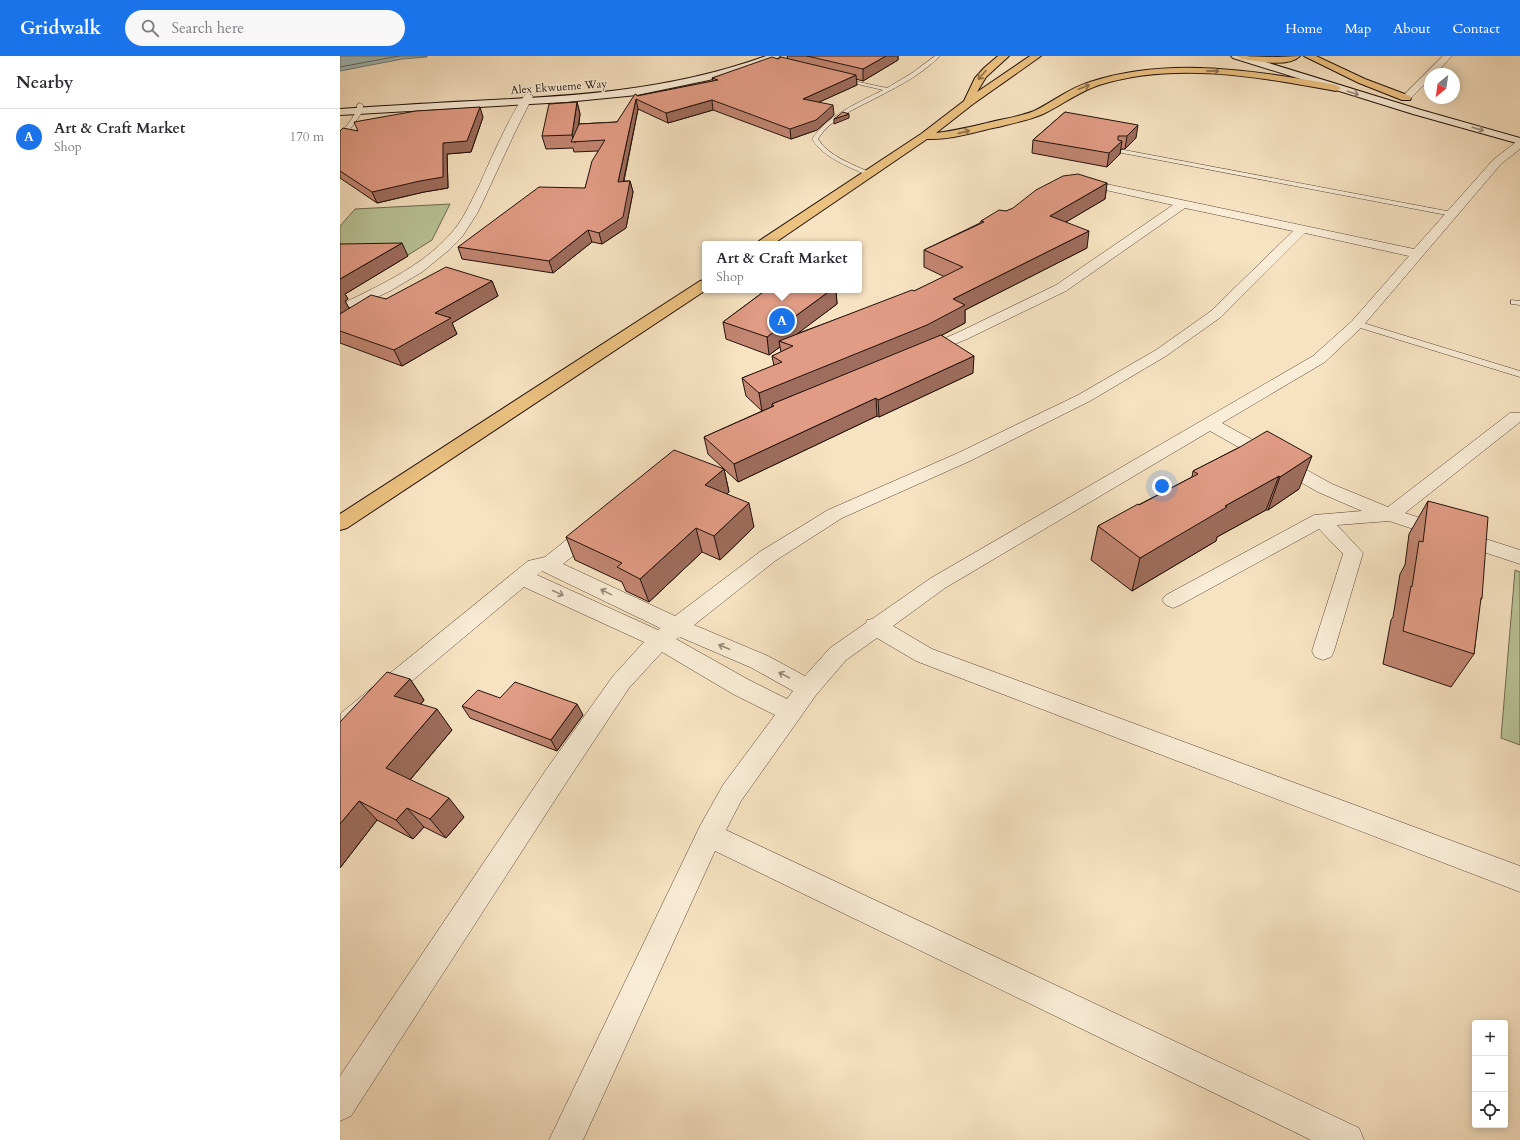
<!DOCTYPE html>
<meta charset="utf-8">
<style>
body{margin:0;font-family:Cardo,serif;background:#f7f7f7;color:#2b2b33}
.controls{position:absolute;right:12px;bottom:12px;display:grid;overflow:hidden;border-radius:4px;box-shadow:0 2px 10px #0003}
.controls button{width:36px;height:36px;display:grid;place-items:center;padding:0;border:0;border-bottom:1px solid #e1e1e2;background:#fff;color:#2b2b33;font:20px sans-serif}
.compass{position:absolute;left:1084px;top:12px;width:36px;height:36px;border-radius:50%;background:#fff;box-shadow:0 2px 10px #0003;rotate:209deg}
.you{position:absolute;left:822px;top:430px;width:14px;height:14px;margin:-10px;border:3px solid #fff;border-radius:50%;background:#1a73e8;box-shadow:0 0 0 6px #1a73e833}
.badge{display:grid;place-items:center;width:26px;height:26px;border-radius:50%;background:#1a73e8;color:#fff;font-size:13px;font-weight:700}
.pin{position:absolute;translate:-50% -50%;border:2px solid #fff;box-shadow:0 1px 4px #0006}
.popup{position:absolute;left:362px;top:185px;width:160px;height:52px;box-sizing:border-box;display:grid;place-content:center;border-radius:4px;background:#fff;filter:drop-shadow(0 1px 3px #0005);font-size:13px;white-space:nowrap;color:#7c7c81}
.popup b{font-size:15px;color:#2b2b33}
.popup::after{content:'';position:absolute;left:50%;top:100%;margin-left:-8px;border:8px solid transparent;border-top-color:#fff}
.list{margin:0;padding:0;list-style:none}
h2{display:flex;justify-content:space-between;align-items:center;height:52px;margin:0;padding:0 16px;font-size:17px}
h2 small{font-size:13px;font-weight:400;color:#7c7c81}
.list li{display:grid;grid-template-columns:26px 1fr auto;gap:12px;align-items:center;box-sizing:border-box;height:56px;padding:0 16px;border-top:1px solid #e1e1e2}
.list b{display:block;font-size:15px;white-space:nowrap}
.list p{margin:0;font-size:13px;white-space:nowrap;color:#7c7c81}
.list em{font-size:13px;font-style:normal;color:#7c7c81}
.icon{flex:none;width:22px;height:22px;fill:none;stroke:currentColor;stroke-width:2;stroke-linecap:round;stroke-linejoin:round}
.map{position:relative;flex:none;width:1180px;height:1084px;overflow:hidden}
header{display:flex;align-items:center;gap:24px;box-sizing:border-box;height:56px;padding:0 20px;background:#1a73e8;color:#fff}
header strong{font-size:19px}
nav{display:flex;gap:22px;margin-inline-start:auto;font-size:14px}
.search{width:280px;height:36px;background:#f7f7f7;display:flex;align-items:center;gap:10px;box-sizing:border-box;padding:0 14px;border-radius:22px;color:#7c7c81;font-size:15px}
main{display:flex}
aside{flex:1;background:#fff}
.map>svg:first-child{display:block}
.green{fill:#b9c497;stroke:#6e6a50}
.water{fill:#a0bcbb;stroke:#6e7874}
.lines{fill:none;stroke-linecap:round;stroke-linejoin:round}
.shore{stroke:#616662;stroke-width:1}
.lane-casing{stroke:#574638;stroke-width:1}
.street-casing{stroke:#574638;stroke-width:1}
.secondary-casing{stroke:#22110a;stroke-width:2}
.primary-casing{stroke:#22110a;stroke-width:2}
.lane{fill:#faedd7;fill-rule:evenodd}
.street{fill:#faedd7;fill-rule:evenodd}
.secondary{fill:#faedd7;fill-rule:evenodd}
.primary{fill:#ecc281;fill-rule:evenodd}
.wall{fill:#c28672;stroke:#22110a}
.shaded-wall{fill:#9e6d5d;stroke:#22110a}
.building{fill:#e19c85;stroke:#22110a}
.oneway{stroke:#91724b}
.oneway2{stroke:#998a7b}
.labels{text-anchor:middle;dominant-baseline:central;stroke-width:3;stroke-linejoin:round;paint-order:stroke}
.far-street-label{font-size:11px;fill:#22110a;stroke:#faedd7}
</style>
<header>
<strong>Gridwalk</strong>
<div class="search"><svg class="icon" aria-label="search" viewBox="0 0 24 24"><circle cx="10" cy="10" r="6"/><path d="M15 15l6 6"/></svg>Search here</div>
<nav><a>Home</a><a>Map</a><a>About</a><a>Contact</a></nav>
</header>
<main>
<aside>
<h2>Nearby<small></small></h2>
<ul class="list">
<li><span class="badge">A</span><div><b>Art &amp; Craft Market</b><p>Shop</p></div><em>170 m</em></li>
</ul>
</aside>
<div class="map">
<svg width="1180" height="1084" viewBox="0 0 1180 1084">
<rect width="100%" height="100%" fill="#f7e3c2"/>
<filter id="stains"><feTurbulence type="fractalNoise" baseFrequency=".005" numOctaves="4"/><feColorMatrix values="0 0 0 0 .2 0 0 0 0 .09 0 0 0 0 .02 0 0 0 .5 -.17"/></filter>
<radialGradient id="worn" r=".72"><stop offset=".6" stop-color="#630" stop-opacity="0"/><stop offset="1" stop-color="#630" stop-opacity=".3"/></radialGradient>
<!-- green -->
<path class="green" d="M 110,148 L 92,184 L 57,206 L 0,208 L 0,170 L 15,153 Z
M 1175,514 L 1180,516 L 1180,689 L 1161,682 Z"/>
<!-- water -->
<path class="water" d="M 0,0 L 87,0 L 87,1 L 62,3 L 0,15 Z"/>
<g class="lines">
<!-- shore -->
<path class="shore" d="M 0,11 L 59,0"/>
<defs>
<path id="lane" d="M 595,0 L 600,0 C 586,14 567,26 549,35 C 525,49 493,59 478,83 C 489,101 513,108 531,117 L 531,119 L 527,119 C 507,110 484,102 472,83 C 488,59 518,47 543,34 L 500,24 L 500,22 L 547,32 L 572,17 Z
M 20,47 L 23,49 L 23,55 L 2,85 L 0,86 C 0,71 17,63 17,49 Z
M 779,93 L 1112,156 L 1115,158 L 1112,160 L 777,96 L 777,94 Z
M 1171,244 L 1180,245 L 1180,249 L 1171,248 Z
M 1014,266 L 1020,266 L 1180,315 L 1180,321 L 1014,270 Z"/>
<path id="street" d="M 1103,0 L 1112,0 L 1095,18 L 1090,18 L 1090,23 L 1069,44 L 1063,44 L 1061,42 Z
M 188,37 L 193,40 L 176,74 L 138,156 L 122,181 L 109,194 L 82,216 L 52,234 L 0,259 L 0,249 C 42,228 88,208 117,170 C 126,158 132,143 139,130 C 145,116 178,40 188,37 Z
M 1180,85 L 1180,93 L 1161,108 L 1022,271 L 985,306 L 882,367 L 992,428 L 1048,451 L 1170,357 L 1180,357 L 1180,366 L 1065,457 L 1180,494 L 1180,508 L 1049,465 L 997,469 L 1023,497 L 994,595 L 991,601 L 983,604 L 975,601 L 972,595 L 1003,498 L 979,473 L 840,549 L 833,552 L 826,549 L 822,544 L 826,539 L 974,459 L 1022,455 L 978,436 L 870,375 L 605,532 L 553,570 L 592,593 L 1180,810 L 1180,836 L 576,605 L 537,582 L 506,604 L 476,639 L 401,745 L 386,774 L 1019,1072 L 1024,1084 L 971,1084 L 375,795 L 243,1084 L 209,1084 L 360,770 L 383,729 L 435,659 L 393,638 L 322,596 L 289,632 L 224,730 L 11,1060 L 0,1065 L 0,1020 L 206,714 L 273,620 L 304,586 L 184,531 L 17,671 L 8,681 L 0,684 L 1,657 L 188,505 L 205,501 L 246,468 L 253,466 L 260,468 L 263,473 L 260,478 L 223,508 L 335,560 L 421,495 L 488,454 L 618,397 L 738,339 L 816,294 L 871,255 L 953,175 L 845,152 L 726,235 L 627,283 L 589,299 L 584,301 L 579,299 L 576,296 L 579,293 L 617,277 L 716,229 L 833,149 L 752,131 L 735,131 L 733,129 L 735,127 L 752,125 L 1074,193 L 1153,104 L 1176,86 ZM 965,177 L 1069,200 L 1012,265 L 973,300 L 591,522 L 532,563 L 527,564 L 526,567 L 490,592 L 465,620 L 428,600 L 354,569 L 435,505 L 502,462 L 630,405 L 750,345 L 826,300 L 881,261 ZM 202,515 L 320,572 L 318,574 L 197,519 ZM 340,581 L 412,612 L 453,635 L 447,643 L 409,624 L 336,583 Z"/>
<path id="secondary" d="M 426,0 L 440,0 L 438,2 L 404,14 L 369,24 L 297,39 L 226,46 L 0,59 L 0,53 C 44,50 89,47 133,45 C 235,40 329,35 426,0 Z
M 891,0 L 906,0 L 1081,54 L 1180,82 L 1180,88 L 1073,58 L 893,2 Z"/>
<path id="primary" d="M 658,0 L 669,0 L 646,21 L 637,36 L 690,0 L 701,0 L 633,48 L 596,77 C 614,75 630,71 647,67 C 662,63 679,61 694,55 C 713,46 729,32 750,26 C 830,0 915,15 996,29 L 1001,32 L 996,35 C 919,21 835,5 759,29 C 738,36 722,49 703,58 C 687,65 669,68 653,72 C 631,77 610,84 587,83 L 433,188 L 417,188 L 419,185 L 581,78 L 624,45 L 635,22 L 644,12 Z
M 897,0 L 937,1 L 960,0 C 948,12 917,5 902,3 Z
M 964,0 L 976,0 L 1025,23 L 1070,40 L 1071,42 L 1070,44 L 1062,44 L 1019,27 Z
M 365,224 L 366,234 L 7,472 L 0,474 L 0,458 L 360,225 Z"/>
</defs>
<!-- lane casing -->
<use href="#lane" class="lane-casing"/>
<!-- street casing -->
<use href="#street" class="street-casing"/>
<!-- secondary casing -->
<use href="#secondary" class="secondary-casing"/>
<!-- primary casing -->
<use href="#primary" class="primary-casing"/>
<!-- lane -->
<use href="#lane" class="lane"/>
<!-- street -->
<use href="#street" class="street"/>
<!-- secondary -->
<use href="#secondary" class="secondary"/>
<!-- primary -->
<use href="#primary" class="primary"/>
</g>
<!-- wall -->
<path class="wall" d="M 447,0 L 558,0 L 558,4 L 523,25 L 516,23 L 517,29 L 479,46 L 494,59 L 477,74 L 451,83 L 373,54 L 328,67 L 298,53 L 284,125 L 290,125 L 293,136 L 286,172 L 262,188 L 252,186 L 213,217 L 122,203 L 118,191 L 245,132 L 258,95 L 234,96 L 233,92 L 206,93 L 202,80 L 237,46 L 240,58 L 239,68 L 277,66 L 297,39 L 297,40 L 373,25 L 372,22 L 438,3 L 448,3 Z
M 725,56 L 796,82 L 785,93 L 781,93 L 780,98 L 767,111 L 692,97 L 693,84 Z
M 143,61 L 131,96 L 107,98 L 108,132 L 84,136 L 37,147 L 0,122 L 0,75 L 18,75 Z
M 767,127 L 765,143 L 726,166 L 747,192 L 625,254 L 625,267 L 602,279 L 633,317 L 539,361 L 537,360 L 398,426 L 368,398 L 364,381 L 422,355 L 406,340 L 402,322 L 434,310 L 432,300 L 441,296 L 440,291 L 429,299 L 386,283 L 383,266 L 426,234 L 496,234 L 497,248 L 456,278 L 574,235 L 605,221 L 584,211 L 584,194 L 640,167 L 641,165 L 666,155 Z
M 0,188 L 68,200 L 5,238 L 8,243 L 5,245 L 9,252 L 46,243 L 152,225 L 158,240 L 112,267 L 117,278 L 62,310 L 0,287 Z
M 900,391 L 959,433 L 928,454 L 926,454 L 877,481 L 876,485 L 792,535 L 751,504 L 758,470 L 852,421 L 853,415 Z
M 384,413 L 389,436 L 387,438 L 414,471 L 380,504 L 362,496 L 309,546 L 286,535 L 282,526 L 235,504 L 226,481 Z
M 1088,445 L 1142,542 L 1140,545 L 1134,598 L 1111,631 L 1043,608 L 1051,564 L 1053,561 L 1060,518 L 1065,509 L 1069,478 Z
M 70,623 L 84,644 L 81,648 L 112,674 L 70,724 L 124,761 L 106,782 L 84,771 L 73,783 L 37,764 L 0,812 L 0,666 Z
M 122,650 L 243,659 L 217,695 L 130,662 Z"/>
<!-- shaded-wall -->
<path class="shaded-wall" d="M 546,0 L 558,0 L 558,4 L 523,25 L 523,13 Z
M 516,19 L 517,29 L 464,53 L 463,43 Z
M 296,43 L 298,53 L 281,137 L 278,126 Z
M 372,44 L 373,54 L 328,67 L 326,57 Z
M 237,46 L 240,58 L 236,86 L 234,86 L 232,79 Z
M 493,49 L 494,59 L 477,74 L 451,83 L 450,73 Z
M 140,51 L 143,61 L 131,96 L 107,98 L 108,132 L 84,136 L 37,147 L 32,136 L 103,87 Z
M 509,58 L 509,62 L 494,68 L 494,63 Z
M 798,69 L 796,82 L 785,93 L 787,80 Z
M 782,85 L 780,98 L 767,111 L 769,97 Z
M 290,125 L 293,136 L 286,172 L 262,188 L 259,177 Z
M 767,127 L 765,143 L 709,176 L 710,160 Z
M 248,174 L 252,186 L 213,217 L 209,205 Z
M 749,175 L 747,192 L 625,254 L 625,267 L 587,287 L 432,348 L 432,351 L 422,355 L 419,337 L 613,243 Z
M 62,187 L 68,200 L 5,238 L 8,243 L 5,245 L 11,256 L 0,268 L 0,223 Z
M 152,225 L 158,240 L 112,267 L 117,278 L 62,310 L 54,294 L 95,257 Z
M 491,234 L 496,234 L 497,248 L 445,287 L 439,285 L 440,291 L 429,299 L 427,281 Z
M 634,300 L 633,317 L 539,361 L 538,344 Z
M 536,342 L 537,360 L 398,426 L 394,408 Z
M 972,400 L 959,433 L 928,454 L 940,421 Z
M 384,413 L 389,436 L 371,453 L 365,429 Z
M 939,420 L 926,454 L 877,481 L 876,485 L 792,535 L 800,502 L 885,450 Z
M 409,447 L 414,471 L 380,504 L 374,480 Z
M 356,472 L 362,496 L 309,546 L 300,523 Z
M 70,623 L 84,644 L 70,661 L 54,640 Z
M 237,648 L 243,659 L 217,695 L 211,684 Z
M 97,653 L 112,674 L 63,732 L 46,712 Z
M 109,742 L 124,761 L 106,782 L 90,763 Z
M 19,745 L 37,764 L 0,812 L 0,768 Z
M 67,752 L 84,771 L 73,783 L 56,764 Z"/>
<!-- building -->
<path class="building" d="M 467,0 L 546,0 L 523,13 Z
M 432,1 L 438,3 L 441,1 L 516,19 L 463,43 L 493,49 L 476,64 L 450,73 L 372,44 L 326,57 L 296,43 L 278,126 L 290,125 L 283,161 L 259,177 L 248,174 L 209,205 L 118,191 L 199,131 L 245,132 L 252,105 L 265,84 L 231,86 L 239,68 L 277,66 L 295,38 L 297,39 L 297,40 L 378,24 L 372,22 Z
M 237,46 L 232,79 L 202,80 L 209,48 Z
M 140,51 L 127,85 L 103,87 L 103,121 L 80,125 L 32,136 L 0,115 L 0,75 L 3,72 L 18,75 L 14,66 L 76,55 Z
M 503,56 L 509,58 L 494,63 Z
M 725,56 L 798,69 L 787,80 L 778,80 L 778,84 L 782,85 L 769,97 L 693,84 Z
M 738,118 L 767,127 L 710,160 L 749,175 L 613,243 L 625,249 L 587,269 L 419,337 L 402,322 L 442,306 L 432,300 L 453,290 L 439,285 L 572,234 L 574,235 L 623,211 L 584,194 L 644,166 L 641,165 L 659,154 L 666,155 L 673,152 L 696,134 L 723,120 Z
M 62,187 L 0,223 L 0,188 Z
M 106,211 L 152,225 L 95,257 L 111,262 L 54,294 L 0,275 L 0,258 L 31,239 L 46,243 Z
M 426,234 L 491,234 L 427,281 L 383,266 Z
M 601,279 L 634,300 L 538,344 L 536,342 L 394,408 L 364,381 L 434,350 L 432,348 Z
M 927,375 L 972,400 L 940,421 L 939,420 L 885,450 L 887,451 L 800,502 L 758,470 L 798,448 L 799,449 L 858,418 L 853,415 L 900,391 Z
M 334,394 L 384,413 L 365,429 L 409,447 L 374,480 L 356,472 L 300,523 L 277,511 L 282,507 L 226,481 Z
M 1088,445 L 1148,461 L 1142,542 L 1141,542 L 1134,598 L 1063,575 L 1071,530 L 1072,531 L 1079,485 L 1083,486 Z
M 47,616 L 70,623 L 54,640 L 97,653 L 46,712 L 109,742 L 90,763 L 67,752 L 56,764 L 19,745 L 0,768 L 0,666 Z
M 175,626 L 237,648 L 211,684 L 122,650 L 138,634 L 160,642 Z"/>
<!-- one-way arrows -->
<defs><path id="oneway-shaft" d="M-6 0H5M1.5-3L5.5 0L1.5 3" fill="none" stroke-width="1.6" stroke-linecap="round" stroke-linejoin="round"/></defs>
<g class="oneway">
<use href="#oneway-shaft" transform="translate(873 15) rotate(1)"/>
<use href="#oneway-shaft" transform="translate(642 19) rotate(131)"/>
<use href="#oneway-shaft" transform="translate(744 31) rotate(-21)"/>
<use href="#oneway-shaft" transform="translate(624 76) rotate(-13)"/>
</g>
<g class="oneway2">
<use href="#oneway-shaft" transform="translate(1013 37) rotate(17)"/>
<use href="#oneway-shaft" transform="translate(1138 73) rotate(16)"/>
<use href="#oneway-shaft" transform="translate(266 536) rotate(-154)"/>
<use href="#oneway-shaft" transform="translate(218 537) rotate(25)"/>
<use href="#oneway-shaft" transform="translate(384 591) rotate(-157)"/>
<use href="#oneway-shaft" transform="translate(444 619) rotate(-152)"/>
</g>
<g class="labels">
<!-- far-street labels -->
<g class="far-street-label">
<text transform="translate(219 31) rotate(-4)">Alex Ekwueme Way</text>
</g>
</g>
<rect width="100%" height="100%" filter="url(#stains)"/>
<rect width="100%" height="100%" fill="url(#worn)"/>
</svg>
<div class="controls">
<button>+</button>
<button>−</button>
<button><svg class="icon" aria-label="locate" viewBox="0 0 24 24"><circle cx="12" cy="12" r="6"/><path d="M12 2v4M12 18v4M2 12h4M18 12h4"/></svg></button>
</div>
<svg class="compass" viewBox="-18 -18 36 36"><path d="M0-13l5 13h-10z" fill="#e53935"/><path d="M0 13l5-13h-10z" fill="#7c7c81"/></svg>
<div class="you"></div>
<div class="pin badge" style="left:442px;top:265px">A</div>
<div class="popup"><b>Art &amp; Craft Market</b>Shop</div>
</div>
</main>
